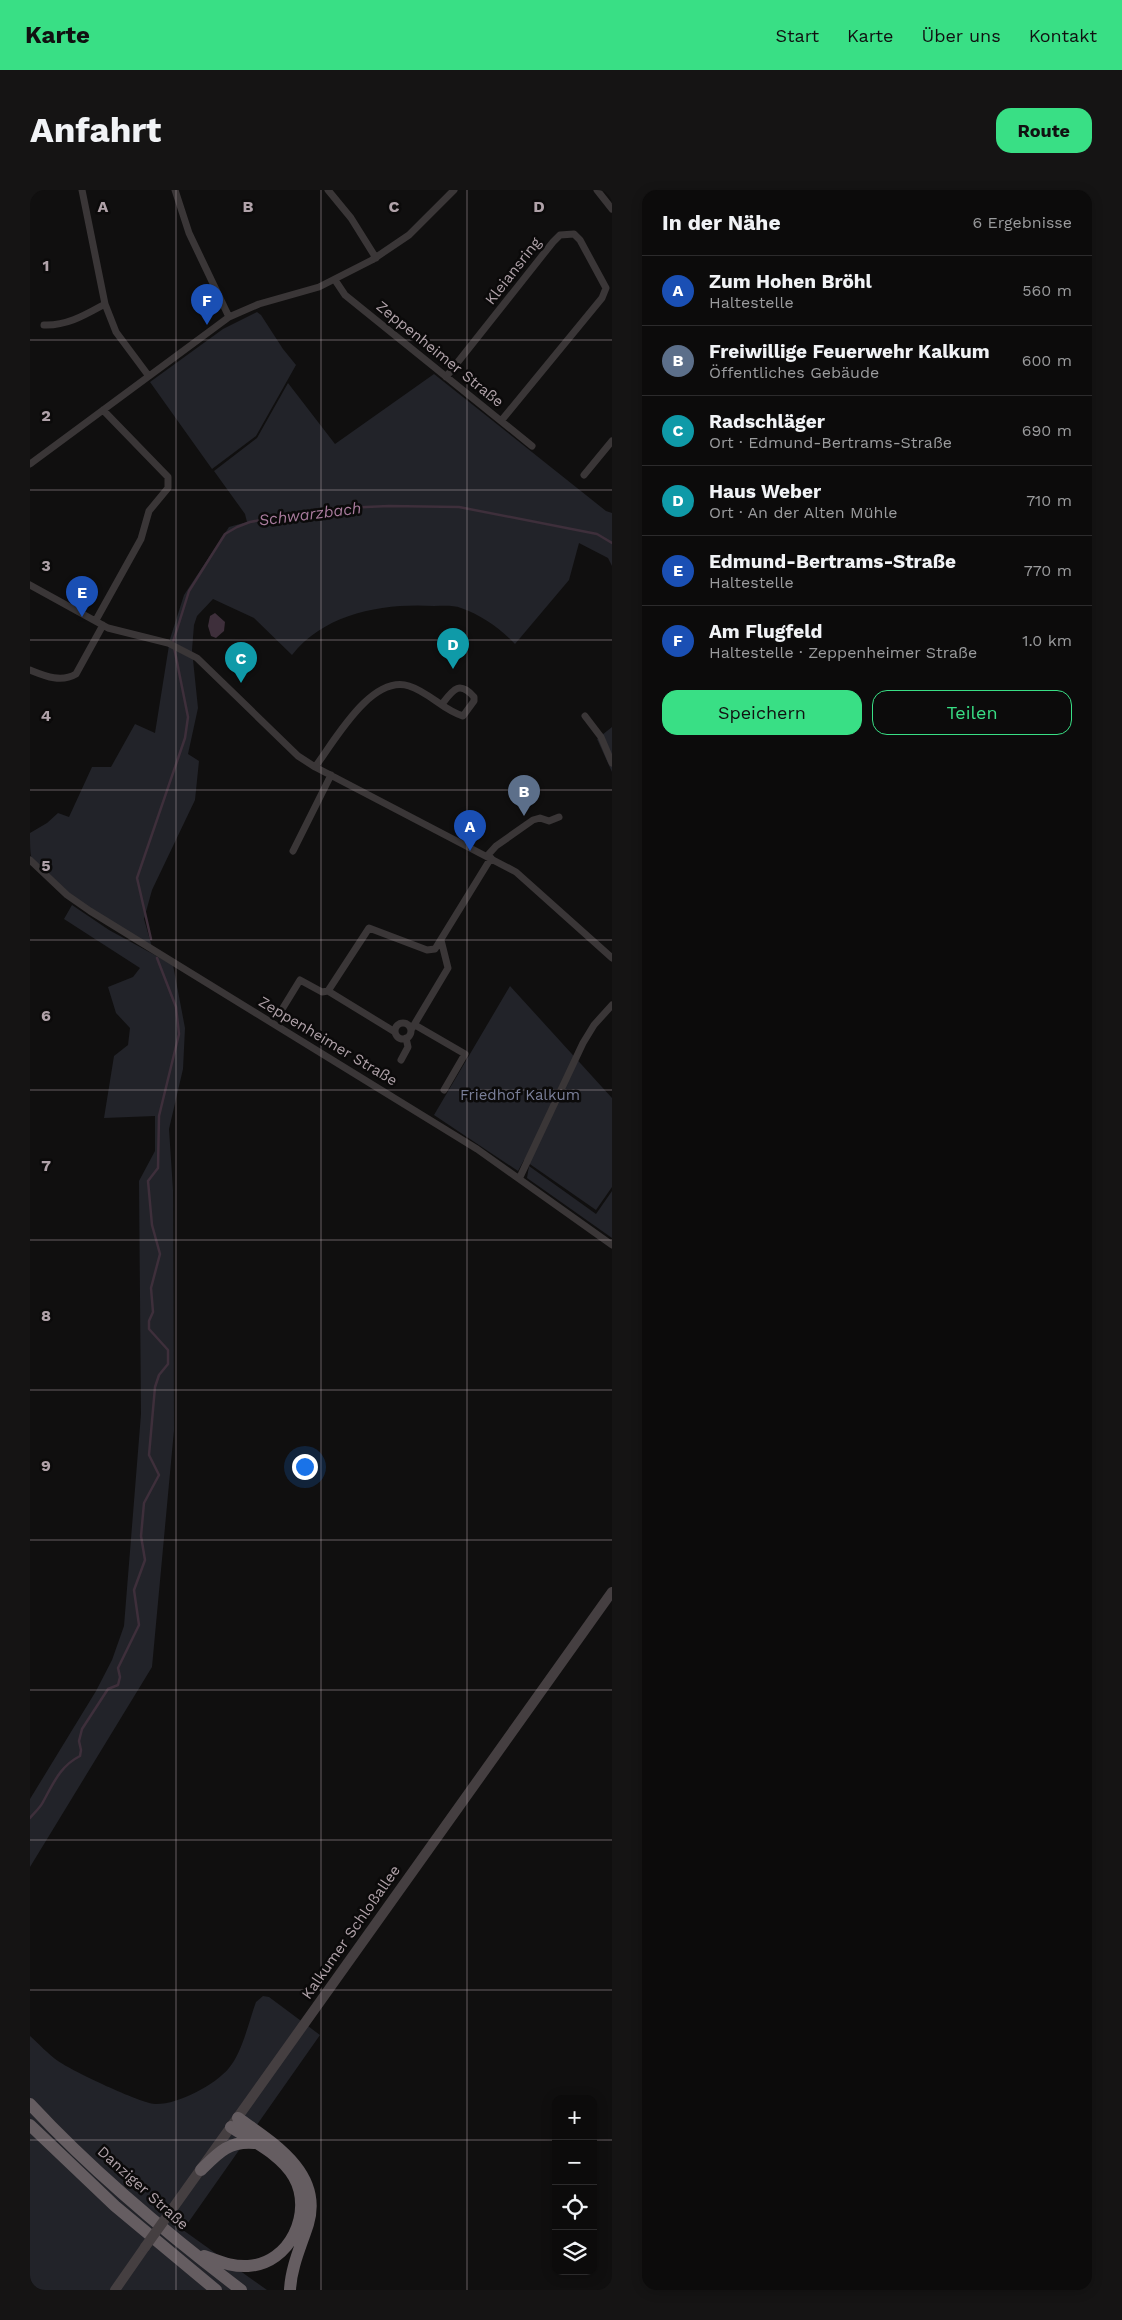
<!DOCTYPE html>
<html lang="de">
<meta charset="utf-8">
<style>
body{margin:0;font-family:"Work Sans",sans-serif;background:#151414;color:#f1f3f6}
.controls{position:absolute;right:15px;bottom:15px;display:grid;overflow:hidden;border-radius:10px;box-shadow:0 2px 12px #0003}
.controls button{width:45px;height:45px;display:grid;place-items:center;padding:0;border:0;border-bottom:1px solid #2c2b2c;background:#0c0b0b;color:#f1f3f6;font:25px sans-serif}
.you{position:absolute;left:274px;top:1276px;width:18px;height:18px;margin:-12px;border:4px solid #fff;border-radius:50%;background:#1a73e8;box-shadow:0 0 0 8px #1a73e833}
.badge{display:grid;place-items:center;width:32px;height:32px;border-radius:50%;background:#39df85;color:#fff;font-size:16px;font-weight:700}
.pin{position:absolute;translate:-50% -41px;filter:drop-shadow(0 1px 2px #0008)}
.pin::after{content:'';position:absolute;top:26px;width:18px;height:15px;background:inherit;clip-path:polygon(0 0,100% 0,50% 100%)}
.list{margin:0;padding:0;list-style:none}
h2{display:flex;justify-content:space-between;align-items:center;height:65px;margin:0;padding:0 20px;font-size:21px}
h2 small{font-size:16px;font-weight:400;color:#9a9b9d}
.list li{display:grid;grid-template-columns:32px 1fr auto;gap:15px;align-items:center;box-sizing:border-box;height:70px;padding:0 20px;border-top:1px solid #2c2b2c}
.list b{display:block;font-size:19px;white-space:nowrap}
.list p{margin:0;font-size:16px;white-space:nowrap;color:#9a9b9d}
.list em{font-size:16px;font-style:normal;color:#9a9b9d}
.actions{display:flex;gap:10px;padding:15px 20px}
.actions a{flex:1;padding:11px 0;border:1px solid #39df85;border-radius:15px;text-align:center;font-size:18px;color:#39df85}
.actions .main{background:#39df85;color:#111}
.icon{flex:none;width:28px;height:28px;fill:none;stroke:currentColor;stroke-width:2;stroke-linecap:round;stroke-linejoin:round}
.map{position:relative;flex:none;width:582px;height:2100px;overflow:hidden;border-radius:15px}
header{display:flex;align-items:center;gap:30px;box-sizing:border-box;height:70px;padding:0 25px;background:#39df85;color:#111}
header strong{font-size:24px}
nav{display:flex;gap:28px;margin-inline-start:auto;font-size:18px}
.intro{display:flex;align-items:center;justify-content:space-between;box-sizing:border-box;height:120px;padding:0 30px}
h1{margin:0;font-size:35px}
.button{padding:12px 22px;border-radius:15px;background:#39df85;color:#111;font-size:18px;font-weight:700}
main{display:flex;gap:30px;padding:0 30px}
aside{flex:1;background:#0c0b0b;border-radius:15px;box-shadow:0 2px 12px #0003}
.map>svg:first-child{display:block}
.green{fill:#222329}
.water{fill:#3e2f3b}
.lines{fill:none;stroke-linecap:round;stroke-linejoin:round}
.stream{stroke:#3e2f3b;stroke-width:2.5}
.street{stroke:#3a3637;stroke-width:7}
.secondary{stroke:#453f41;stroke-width:10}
.highway{stroke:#655d61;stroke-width:12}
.secondary-bridge{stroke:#453f41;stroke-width:10}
.grid{fill:none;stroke:#b0a2a9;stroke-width:1;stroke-opacity:0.55}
.labels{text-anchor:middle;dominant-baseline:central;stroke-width:5;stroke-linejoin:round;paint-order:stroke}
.street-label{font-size:15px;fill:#b0a2a9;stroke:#0b0a0a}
.park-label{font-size:15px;fill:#7a7f99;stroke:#0b0a0a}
.water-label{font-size:16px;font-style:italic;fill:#a97b9d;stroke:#0b0a0a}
.grid-label{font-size:16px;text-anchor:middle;font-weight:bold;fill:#b0a2a9;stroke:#0b0a0a;stroke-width:5;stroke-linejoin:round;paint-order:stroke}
</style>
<header>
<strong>Karte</strong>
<nav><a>Start</a><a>Karte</a><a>Über uns</a><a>Kontakt</a></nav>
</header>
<div class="intro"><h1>Anfahrt</h1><a class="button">Route</a></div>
<main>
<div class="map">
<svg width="582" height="2100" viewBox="0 0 582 2100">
<rect width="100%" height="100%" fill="#100f0f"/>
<!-- green -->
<path class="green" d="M 227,122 L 231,125 L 253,159 L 266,175 L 226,246 L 182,279 L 120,192 L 193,139 Z
M 404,184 L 576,321 L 582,323 L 582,376 L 578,368 L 549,353 L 539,390 L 485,454 C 470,438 451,425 431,418 C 423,415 413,416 404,416 C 353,413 295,423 262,465 L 224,428 L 183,409 L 167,426 L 164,435 L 162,460 L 168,518 L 158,564 L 169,571 L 165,610 L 122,700 L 114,729 L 122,757 C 93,739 15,694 1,666 C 0,660 0,649 0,643 L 17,633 L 28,623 L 39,627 L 62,577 L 81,577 L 105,534 L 125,543 L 140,449 L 154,405 L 199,337 L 217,332 L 215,324 L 184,281 L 227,248 L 258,193 L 305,254 Z
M 582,537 L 582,582 L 567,549 Z
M 42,715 L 79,740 L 143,775 L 155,838 L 153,879 L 139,939 L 143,1000 L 144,1240 L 122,1477 L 0,1677 L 0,1609 L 66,1501 L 82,1470 L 94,1436 L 111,1224 L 109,991 L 125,961 L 125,926 L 74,928 L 84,866 L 98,855 L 100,838 L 86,823 L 78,797 L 103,787 L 110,778 L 34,729 Z
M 480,796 L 582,908 L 582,997 L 566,1020 L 494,970 L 488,981 L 404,925 Z
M 499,976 L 566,1024 L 582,1001 L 582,1048 L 497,988 Z
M 233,1806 L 239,1807 L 290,1845 L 153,2040 L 237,2100 L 0,2100 L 0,1846 C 9,1854 18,1864 28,1871 C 42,1881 110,1913 125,1914 C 147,1915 185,1895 199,1878 C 212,1863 219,1831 226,1812 Z"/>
<!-- water -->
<path class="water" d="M 185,423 L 195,432 L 194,441 L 186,448 L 181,446 L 178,436 L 180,426 Z"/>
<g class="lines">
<!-- stream -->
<path class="stream" d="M 121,749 L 107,688 L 155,548 L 158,527 L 143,452 L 159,401 L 195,344 L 207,337 L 220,332 L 290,319 L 359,316 L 429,317 L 567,344 L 582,353
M 0,1628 C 4,1623 10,1618 13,1612 C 23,1594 30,1576 50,1566 L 51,1560 L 49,1551 L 52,1539 L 78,1499 L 88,1495 L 90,1487 L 88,1478 L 109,1435 L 104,1400 L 115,1370 L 111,1346 L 114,1313 L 129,1285 L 119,1265 L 125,1197 L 129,1185 L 138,1174 L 138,1160 L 119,1139 L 119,1131 L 123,1122 L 121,1098 L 130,1064 L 122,1035 L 118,991 L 128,978 L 129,926 L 149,844 L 146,817 L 127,768"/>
<!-- street -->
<path class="street" d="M 52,0 L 75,114 L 86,142 L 118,185
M 145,0 L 159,43 L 199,127
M 298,0 L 321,28 L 346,68
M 567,0 L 582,19
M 305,90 L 315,105 L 502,256
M 14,135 C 37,136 55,125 75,114
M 416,187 L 523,52 L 530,45 L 544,44 L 550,50 L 576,98 L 572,108 L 471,231
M 0,274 L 199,127 L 229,114 L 289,97 L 342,70 L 379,45 L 424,0
M 554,285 L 582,251
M 0,395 L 78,438 L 138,453 L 167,468 L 268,566 L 285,577 L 486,682 L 582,768
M 66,430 L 111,349 L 119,321 L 138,298 L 138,287 L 73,220
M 0,480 C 15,486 31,493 46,484 L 73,435
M 555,526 L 571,547 L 582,573
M 285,577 C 304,552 341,484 379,496 C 399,502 414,521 433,526 L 444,511 L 444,507 C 429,490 423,500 412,514
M 263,661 L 301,585
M 457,666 L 466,656 L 503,630 L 510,628 L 519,631 L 529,627
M 0,670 L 37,705 L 60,721 L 447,959 L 582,1055
M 298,801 L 339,738 L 397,760 L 405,759 L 461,668
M 251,821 L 270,790 L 292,802 L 298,801 L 365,842
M365 841a8 8 0 1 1 16 0a8 8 0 1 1-16 0Z
M 385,835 L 435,864 L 414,900
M 381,840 L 418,778 L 411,750
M 371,870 L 378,857 L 376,848
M 490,987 L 553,853 L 564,835 L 582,815"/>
<!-- secondary -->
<path class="secondary" d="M 138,2025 L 582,1402
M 85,2100 L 115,2057"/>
<!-- highway -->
<path class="highway" d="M 0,1914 C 64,1983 136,2043 211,2100
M 208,1928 C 243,1953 293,1983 278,2034 C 271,2056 261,2077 260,2100
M 0,1935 L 85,2016 L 186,2100
M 171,1980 C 188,1963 198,1951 224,1953
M 174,2066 C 189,2071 201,2077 218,2076 C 260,2074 284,2022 264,1987 C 251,1964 222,1951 201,1937"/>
<!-- secondary-bridge -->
<path class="secondary-bridge" d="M 115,2057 L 138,2025"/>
</g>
<!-- grid -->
<path class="grid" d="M 146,0 L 146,2100M 291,0 L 291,2100M 437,0 L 437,2100M 0,150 L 582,150M 0,300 L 582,300M 0,450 L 582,450M 0,600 L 582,600M 0,750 L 582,750M 0,900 L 582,900M 0,1050 L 582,1050M 0,1200 L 582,1200M 0,1350 L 582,1350M 0,1500 L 582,1500M 0,1650 L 582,1650M 0,1800 L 582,1800M 0,1950 L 526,1950M 563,1950 L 582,1950"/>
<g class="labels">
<!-- street labels -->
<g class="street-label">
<text transform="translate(483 81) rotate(-52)">Kleiansring</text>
<text transform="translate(410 164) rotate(39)">Zeppenheimer Straße</text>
<text transform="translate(298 851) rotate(31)">Zeppenheimer Straße</text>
<text transform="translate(321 1742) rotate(-55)">Kalkumer Schloßallee</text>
<text transform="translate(113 1998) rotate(42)">Danziger Straße</text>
</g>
<!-- park labels -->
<g class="park-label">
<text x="490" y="905">Friedhof Kalkum</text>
</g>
<!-- water labels -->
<g class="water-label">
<text transform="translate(280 324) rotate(-7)">Schwarzbach</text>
</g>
</g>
<g class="grid-label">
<text x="73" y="22">A</text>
<text x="218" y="22">B</text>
<text x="364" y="22">C</text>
<text x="509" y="22">D</text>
<text x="16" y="81">1</text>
<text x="16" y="231">2</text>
<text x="16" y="381">3</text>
<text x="16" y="531">4</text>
<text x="16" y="681">5</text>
<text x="16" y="831">6</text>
<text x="16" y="981">7</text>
<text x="16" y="1131">8</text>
<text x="16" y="1281">9</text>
</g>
</svg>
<div class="controls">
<button>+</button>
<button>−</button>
<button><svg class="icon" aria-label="locate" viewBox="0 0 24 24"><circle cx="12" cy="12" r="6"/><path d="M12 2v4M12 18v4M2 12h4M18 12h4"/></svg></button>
<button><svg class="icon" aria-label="layers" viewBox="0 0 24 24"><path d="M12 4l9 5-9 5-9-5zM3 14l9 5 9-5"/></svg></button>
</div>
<div class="you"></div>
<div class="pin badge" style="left:440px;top:661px;background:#1a4fb4">A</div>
<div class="pin badge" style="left:494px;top:626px;background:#5c6f8a">B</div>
<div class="pin badge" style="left:211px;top:493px;background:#0f9aa8">C</div>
<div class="pin badge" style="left:423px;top:479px;background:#0f9aa8">D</div>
<div class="pin badge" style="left:52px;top:427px;background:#1a4fb4">E</div>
<div class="pin badge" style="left:177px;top:135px;background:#1a4fb4">F</div>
</div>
<aside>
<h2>In der Nähe<small>6 Ergebnisse</small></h2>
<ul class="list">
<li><span class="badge" style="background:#1a4fb4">A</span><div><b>Zum Hohen Bröhl</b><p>Haltestelle</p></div><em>560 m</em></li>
<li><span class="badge" style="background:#5c6f8a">B</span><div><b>Freiwillige Feuerwehr Kalkum</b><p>Öffentliches Gebäude</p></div><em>600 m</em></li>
<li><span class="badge" style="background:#0f9aa8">C</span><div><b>Radschläger</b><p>Ort · Edmund-Bertrams-Straße</p></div><em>690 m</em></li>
<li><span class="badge" style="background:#0f9aa8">D</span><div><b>Haus Weber</b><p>Ort · An der Alten Mühle</p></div><em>710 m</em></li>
<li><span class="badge" style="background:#1a4fb4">E</span><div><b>Edmund-Bertrams-Straße</b><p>Haltestelle</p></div><em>770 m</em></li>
<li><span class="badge" style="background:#1a4fb4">F</span><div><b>Am Flugfeld</b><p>Haltestelle · Zeppenheimer Straße</p></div><em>1.0 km</em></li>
</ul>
<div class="actions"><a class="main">Speichern</a><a>Teilen</a></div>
</aside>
</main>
